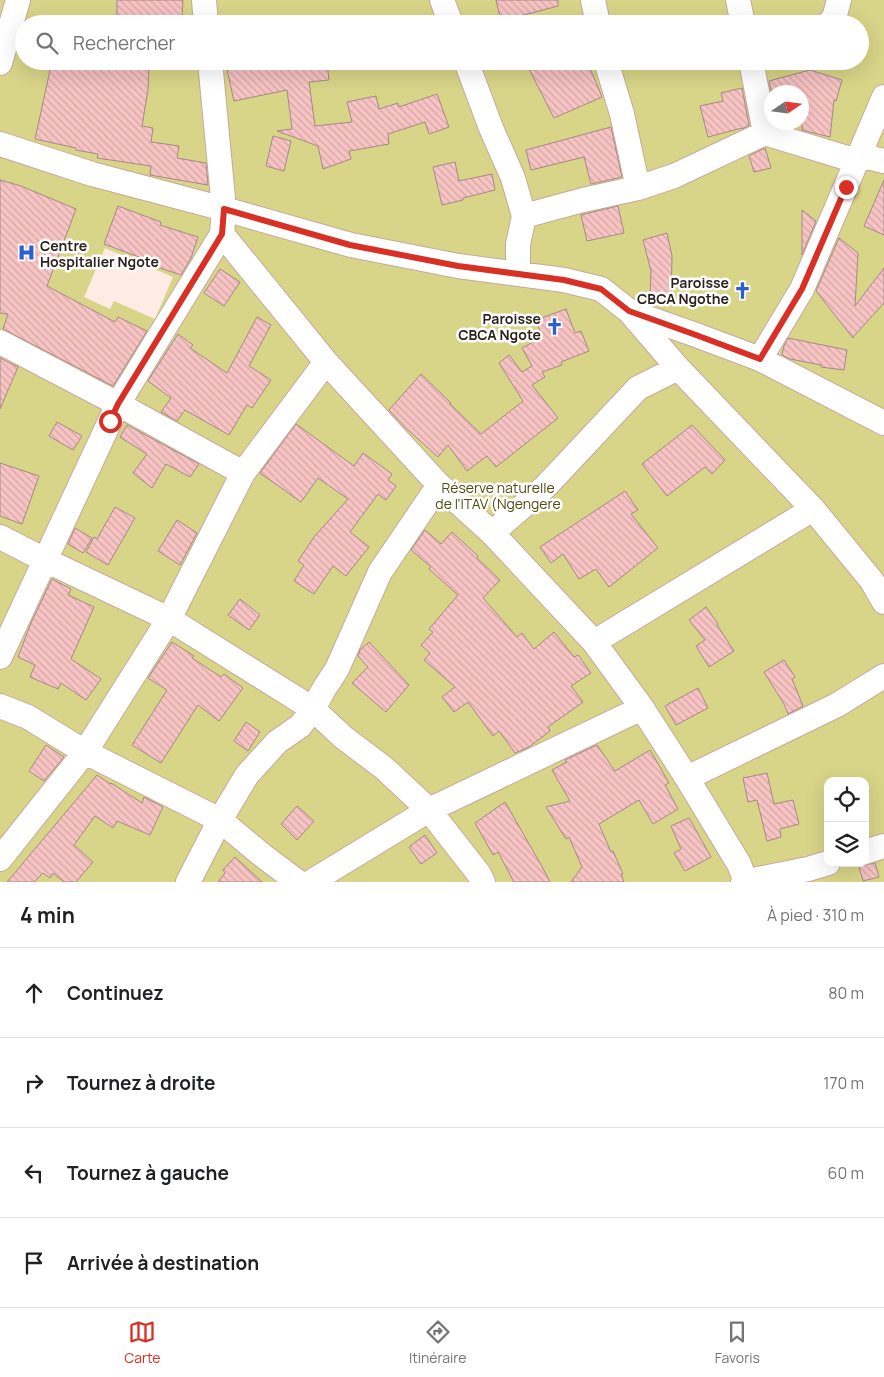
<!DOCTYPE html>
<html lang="fr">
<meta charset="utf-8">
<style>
body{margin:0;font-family:Manrope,sans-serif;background:#f6f6f6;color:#202124}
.controls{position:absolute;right:15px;bottom:15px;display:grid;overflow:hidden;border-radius:10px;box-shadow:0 5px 20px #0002}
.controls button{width:45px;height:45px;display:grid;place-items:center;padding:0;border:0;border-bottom:1px solid #e0e0e0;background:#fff;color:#202124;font:25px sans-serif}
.compass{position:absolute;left:764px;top:85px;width:45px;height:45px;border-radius:50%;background:#fff;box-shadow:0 5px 20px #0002;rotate:77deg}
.stop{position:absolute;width:15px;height:15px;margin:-11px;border:4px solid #d93025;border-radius:50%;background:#fff}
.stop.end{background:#d93025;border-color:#fff;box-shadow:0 1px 5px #0008}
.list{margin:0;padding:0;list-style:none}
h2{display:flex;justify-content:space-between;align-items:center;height:65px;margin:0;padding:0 20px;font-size:21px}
h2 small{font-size:16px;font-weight:400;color:#757577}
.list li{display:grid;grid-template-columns:32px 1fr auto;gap:15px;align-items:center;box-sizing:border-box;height:90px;padding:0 20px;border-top:1px solid #e0e0e0}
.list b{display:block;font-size:19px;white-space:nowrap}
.list em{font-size:16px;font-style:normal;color:#757577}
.icon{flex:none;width:28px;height:28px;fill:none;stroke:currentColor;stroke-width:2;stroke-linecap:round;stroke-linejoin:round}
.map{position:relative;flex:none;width:884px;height:882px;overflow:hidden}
.search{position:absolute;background:#fff;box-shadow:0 5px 20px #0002;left:15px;right:15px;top:15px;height:55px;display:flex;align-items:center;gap:12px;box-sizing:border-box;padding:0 18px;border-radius:28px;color:#757577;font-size:19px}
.sheet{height:425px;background:#fff}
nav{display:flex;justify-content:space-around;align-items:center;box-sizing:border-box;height:70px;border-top:1px solid #e0e0e0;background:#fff;font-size:14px;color:#757577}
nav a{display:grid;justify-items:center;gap:2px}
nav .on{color:#d93025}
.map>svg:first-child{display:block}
.green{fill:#d8d488;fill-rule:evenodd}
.building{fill:url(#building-back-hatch);stroke:#a68888}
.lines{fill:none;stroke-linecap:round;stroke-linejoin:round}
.minor-casing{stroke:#c5aa9c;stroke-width:26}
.minor{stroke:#fff;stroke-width:24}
.route{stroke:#d93025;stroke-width:6}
.labels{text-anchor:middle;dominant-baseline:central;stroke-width:5;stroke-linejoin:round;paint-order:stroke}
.poi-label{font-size:14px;font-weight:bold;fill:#2d231e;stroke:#fff;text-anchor:end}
.park-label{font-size:14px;fill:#514d12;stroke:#fff}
</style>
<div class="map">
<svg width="884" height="882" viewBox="0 0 884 882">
<defs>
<pattern id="building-back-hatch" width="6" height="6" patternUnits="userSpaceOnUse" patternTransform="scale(1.25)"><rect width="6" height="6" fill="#f7c3c3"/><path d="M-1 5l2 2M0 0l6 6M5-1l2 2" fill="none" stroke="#d4a7a7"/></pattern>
</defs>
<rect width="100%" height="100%" fill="#feece4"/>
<!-- green -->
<path class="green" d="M 0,0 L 884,0 L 884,882 L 0,882 ZM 24,24 L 860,24 L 860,61 L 24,61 ZM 772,92 L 802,92 L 802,122 L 772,122 ZM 105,248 L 173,277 L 155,319 L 114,301 L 110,309 L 84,297 ZM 828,781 L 865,781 L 865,863 L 828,863 Z"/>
<!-- building -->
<path class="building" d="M 117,0 L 183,0 L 182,17 L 117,16 Z
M 496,0 L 558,0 L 558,6 L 501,21 Z
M 52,61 L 119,61 L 149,64 L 148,90 L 142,126 L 153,128 L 151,142 L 179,146 L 177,158 L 206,163 L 208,185 L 150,175 L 151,166 L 97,158 L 98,154 L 76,150 L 76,148 L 35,139 Z
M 225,61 L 267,61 L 268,67 L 305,68 L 304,61 L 327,61 L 329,80 L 309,82 L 315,126 L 352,122 L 347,102 L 376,96 L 379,109 L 398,103 L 399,107 L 437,94 L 449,127 L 429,134 L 425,122 L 388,134 L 389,144 L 349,151 L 351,159 L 323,169 L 318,146 L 277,131 L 292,129 L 287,90 L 234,101 Z
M 525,61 L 587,61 L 602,97 L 554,118 Z
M 810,70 L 842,80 L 836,101 L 834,100 L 830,137 L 802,130 L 802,92 L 772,92 L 772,94 L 769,81 Z
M 742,88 L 749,125 L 742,129 L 742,128 L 708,137 L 700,106 L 723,101 L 721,93 Z
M 611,127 L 622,177 L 591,184 L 584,157 L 531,170 L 526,150 Z
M 273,136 L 291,141 L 284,171 L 266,166 Z
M 765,148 L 771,168 L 754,172 L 749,156 Z
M 455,162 L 459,181 L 492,174 L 495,190 L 463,198 L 463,200 L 442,205 L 433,167 Z
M 0,180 L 21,186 L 76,209 L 47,286 L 115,322 L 118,317 L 147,331 L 113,386 L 3,329 L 8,314 L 0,313 Z
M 884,180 L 884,235 L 864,226 Z
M 118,206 L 161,222 L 160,225 L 198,237 L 191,258 L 181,275 L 154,266 L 155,263 L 104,244 Z
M 618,206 L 624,233 L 587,241 L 581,215 Z
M 802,210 L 816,221 L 802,255 Z
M 667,233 L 672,256 L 671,302 L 650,301 L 651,271 L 643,240 Z
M 839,238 L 858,253 L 855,306 L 884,268 L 884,303 L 854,336 L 853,338 L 816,291 Z
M 220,269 L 240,282 L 224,306 L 204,293 Z
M 566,309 L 575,333 L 581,331 L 589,351 L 561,362 L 562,365 L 542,372 L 545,377 L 532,385 L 558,418 L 496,467 L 487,456 L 467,471 L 448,445 L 438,457 L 407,429 L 389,410 L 421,374 L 451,403 L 450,404 L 481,434 L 523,401 L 499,363 L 509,355 L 522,372 L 532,366 L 522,348 L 542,337 L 536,320 Z
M 257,317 L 271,325 L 249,366 L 271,380 L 252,408 L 247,405 L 229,435 L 185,410 L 177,421 L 161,412 L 171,398 L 148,381 L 178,334 L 193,345 L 190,348 L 227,373 Z
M 788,338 L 847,350 L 844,370 L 821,367 L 821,365 L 790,359 L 782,355 L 784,346 Z
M 0,358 L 18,367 L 0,409 Z
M 57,422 L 82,436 L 73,450 L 49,436 Z
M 296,424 L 354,466 L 363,453 L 392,474 L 388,480 L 396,486 L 386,500 L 378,494 L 350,532 L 369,547 L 346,576 L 333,566 L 314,594 L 294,581 L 304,565 L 298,561 L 314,537 L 348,499 L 318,478 L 301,502 L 260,473 Z
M 127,425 L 199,464 L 190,477 L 166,464 L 152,488 L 133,473 L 147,454 L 120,437 Z
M 692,425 L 725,460 L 712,474 L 705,467 L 667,496 L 642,464 Z
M 0,463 L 39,476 L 22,524 L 0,516 Z
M 625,491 L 638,510 L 631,514 L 658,548 L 609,587 L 596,569 L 579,579 L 563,554 L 551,563 L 540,547 Z
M 115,507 L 135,518 L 108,565 L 86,552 L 94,537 L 97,539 Z
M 177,520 L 197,533 L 180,565 L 158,551 Z
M 75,528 L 92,538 L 83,553 L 68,544 Z
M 425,530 L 441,544 L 452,532 L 478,556 L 477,558 L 500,580 L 483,598 L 517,637 L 522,633 L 534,649 L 554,632 L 574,657 L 578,655 L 591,673 L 571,686 L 583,702 L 548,727 L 550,731 L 529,747 L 515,753 L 499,731 L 493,736 L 468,702 L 454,712 L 442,697 L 455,687 L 424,660 L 430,653 L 421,645 L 433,632 L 429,629 L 458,595 L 429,569 L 431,567 L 411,550 Z
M 52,579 L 71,589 L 68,595 L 94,607 L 71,659 L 101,679 L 86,700 L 61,683 L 58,689 L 30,677 L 35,665 L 18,657 L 31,623 Z
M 240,599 L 260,615 L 249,630 L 228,615 Z
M 706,607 L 718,624 L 717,625 L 734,651 L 709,667 L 696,646 L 705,640 L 689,620 Z
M 172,642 L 194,656 L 192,658 L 221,677 L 224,674 L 243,688 L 219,721 L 198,705 L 161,763 L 132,745 L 167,690 L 148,678 Z
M 369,642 L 409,685 L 386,712 L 352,683 L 368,667 L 358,656 L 360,650 Z
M 784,660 L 795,677 L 792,679 L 803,706 L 788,714 L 784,704 L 764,672 Z
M 698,688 L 708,708 L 676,725 L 665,706 Z
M 246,722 L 260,732 L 248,751 L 234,741 Z
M 46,745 L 64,757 L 44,781 L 29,771 Z
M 597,745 L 615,771 L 650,750 L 669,783 L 665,785 L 678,809 L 653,824 L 639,800 L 599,824 L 611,852 L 613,851 L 623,874 L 621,874 L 624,882 L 571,882 L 582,867 L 569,837 L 566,839 L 546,807 L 570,801 L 552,770 L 567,762 L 565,760 Z
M 767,773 L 774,804 L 793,800 L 799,824 L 780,829 L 781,837 L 767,841 L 757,800 L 748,802 L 743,778 Z
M 97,775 L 110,784 L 111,783 L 142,803 L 144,797 L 163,807 L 150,835 L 117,821 L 113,828 L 95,816 L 74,845 L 93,862 L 76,882 L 64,882 L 53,873 L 50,878 L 43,873 L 34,882 L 7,882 Z
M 505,802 L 540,863 L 550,882 L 514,882 L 498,852 L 493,855 L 475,823 Z
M 297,806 L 314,821 L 297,840 L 281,824 Z
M 689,818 L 711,857 L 685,871 L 674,853 L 681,849 L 671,826 Z
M 425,835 L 437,853 L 421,864 L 409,847 Z
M 235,857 L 262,882 L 218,882 L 225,873 L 223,870 Z
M 875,863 L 879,877 L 863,881 L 858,864 L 863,865 Z"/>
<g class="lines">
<defs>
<path id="minor" d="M 204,0 L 206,24
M 442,0 L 451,24
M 593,0 L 598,24
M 738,0 L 743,24
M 828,24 L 834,18 L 839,0
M 210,61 L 224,209 L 222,234 L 326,362 L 439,485 L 492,533 L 594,642 L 642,708 L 687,778 L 739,864 L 746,882
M 466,61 L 491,128 L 513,178 L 524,216 L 518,244 L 518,274
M 606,61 L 622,114 L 638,188
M 751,61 L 765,133
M 0,63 L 18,0
M 0,144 L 92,174 L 224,209 L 351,245 L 458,266 L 564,280 L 601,289 L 629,311 L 678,368 L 813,509 L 872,581 L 884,602
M 524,216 L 583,200 L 638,188 L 674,176 L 765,133 L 850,159 L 859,155 L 884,161
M 631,312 L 696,335 L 760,359 L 884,423
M 0,342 L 118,404 L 243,473
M 760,359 L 802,289 L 884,97
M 492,533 L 545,487 L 638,388 L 678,368
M 0,537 L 45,560 L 169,619 L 313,709 L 343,737 L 384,768 L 429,810 L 479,874 L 483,882
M 594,642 L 813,509
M 0,657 L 118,404 L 222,234
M 0,706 L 28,717 L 85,752 L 220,820 L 262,855 L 298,882
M 687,778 L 837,705 L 884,676
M 865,852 L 884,846
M 0,859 L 85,752 L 169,619 L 243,473 L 326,362
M 188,882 L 220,820 L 247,775 L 277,742 L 300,726 L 313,709 L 324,689 L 337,669 L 380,572 L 439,485
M 311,882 L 429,810 L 642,708
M 743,882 L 808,869 L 828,863"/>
</defs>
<!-- minor casing -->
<use href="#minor" class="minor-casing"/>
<!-- minor -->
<use href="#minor" class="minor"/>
</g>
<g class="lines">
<!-- route -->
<path class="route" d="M 110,421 L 118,404 L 222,234 L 224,209 L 350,245 L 458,266 L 564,280 L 601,289 L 629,311 L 696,335 L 760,359 L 802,289 L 846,187"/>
</g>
<!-- icons -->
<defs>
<symbol id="hospital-bare" viewBox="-9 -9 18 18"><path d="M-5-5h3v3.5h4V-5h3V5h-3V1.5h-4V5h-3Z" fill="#2c60ce" stroke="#fff" stroke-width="2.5" paint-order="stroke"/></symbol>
<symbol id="church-bare" viewBox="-9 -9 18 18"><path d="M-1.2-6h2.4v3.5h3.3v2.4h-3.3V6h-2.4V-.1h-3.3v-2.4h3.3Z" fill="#2c60ce" stroke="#fff" stroke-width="2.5" paint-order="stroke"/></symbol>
</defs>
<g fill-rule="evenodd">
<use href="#hospital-bare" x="14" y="240" width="25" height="25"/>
<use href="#church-bare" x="730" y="278" width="25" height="25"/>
<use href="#church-bare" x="542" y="314" width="25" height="25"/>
</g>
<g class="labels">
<!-- poi labels -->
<g class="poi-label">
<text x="40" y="245" text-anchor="start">Centre<tspan x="40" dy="16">Hospitalier Ngote</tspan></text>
<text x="729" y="282">Paroisse<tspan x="729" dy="16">CBCA Ngothe</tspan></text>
<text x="541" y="318">Paroisse<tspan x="541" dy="16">CBCA Ngote</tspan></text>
</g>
<!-- park labels -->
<g class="park-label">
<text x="498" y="487">Réserve naturelle<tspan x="498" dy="16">de l'ITAV (Ngengere</tspan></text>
</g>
</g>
</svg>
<div class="controls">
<button><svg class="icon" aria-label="locate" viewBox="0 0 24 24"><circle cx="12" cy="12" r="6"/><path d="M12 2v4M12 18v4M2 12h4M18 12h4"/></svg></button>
<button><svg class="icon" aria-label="layers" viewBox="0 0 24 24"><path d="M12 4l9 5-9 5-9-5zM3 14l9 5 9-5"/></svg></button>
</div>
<svg class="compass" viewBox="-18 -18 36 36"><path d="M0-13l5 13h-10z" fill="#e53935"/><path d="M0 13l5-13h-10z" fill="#757577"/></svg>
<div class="stop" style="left:110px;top:421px"></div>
<div class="stop end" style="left:846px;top:187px"></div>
<div class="search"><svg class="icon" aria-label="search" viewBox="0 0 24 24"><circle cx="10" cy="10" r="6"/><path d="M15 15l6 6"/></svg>Rechercher</div>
</div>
<section class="sheet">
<h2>4 min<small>À pied · 310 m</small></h2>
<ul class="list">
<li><svg class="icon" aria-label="ahead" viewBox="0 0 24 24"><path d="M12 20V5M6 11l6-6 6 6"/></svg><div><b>Continuez</b></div><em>80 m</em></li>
<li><svg class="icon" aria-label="right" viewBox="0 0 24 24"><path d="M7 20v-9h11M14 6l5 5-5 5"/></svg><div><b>Tournez à droite</b></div><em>170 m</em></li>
<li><svg class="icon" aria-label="left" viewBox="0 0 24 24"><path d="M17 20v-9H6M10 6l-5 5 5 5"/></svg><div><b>Tournez à gauche</b></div><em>60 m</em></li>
<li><svg class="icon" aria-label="arrive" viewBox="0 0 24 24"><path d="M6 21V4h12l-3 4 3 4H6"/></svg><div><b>Arrivée à destination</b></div></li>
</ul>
</section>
<nav>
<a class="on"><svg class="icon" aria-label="map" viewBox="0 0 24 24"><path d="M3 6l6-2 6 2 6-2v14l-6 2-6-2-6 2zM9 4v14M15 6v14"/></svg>Carte</a>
<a><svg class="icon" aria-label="directions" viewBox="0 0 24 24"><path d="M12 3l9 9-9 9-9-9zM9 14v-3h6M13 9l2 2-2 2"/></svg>Itinéraire</a>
<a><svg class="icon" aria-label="saved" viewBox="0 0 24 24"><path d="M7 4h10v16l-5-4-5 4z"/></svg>Favoris</a>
</nav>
